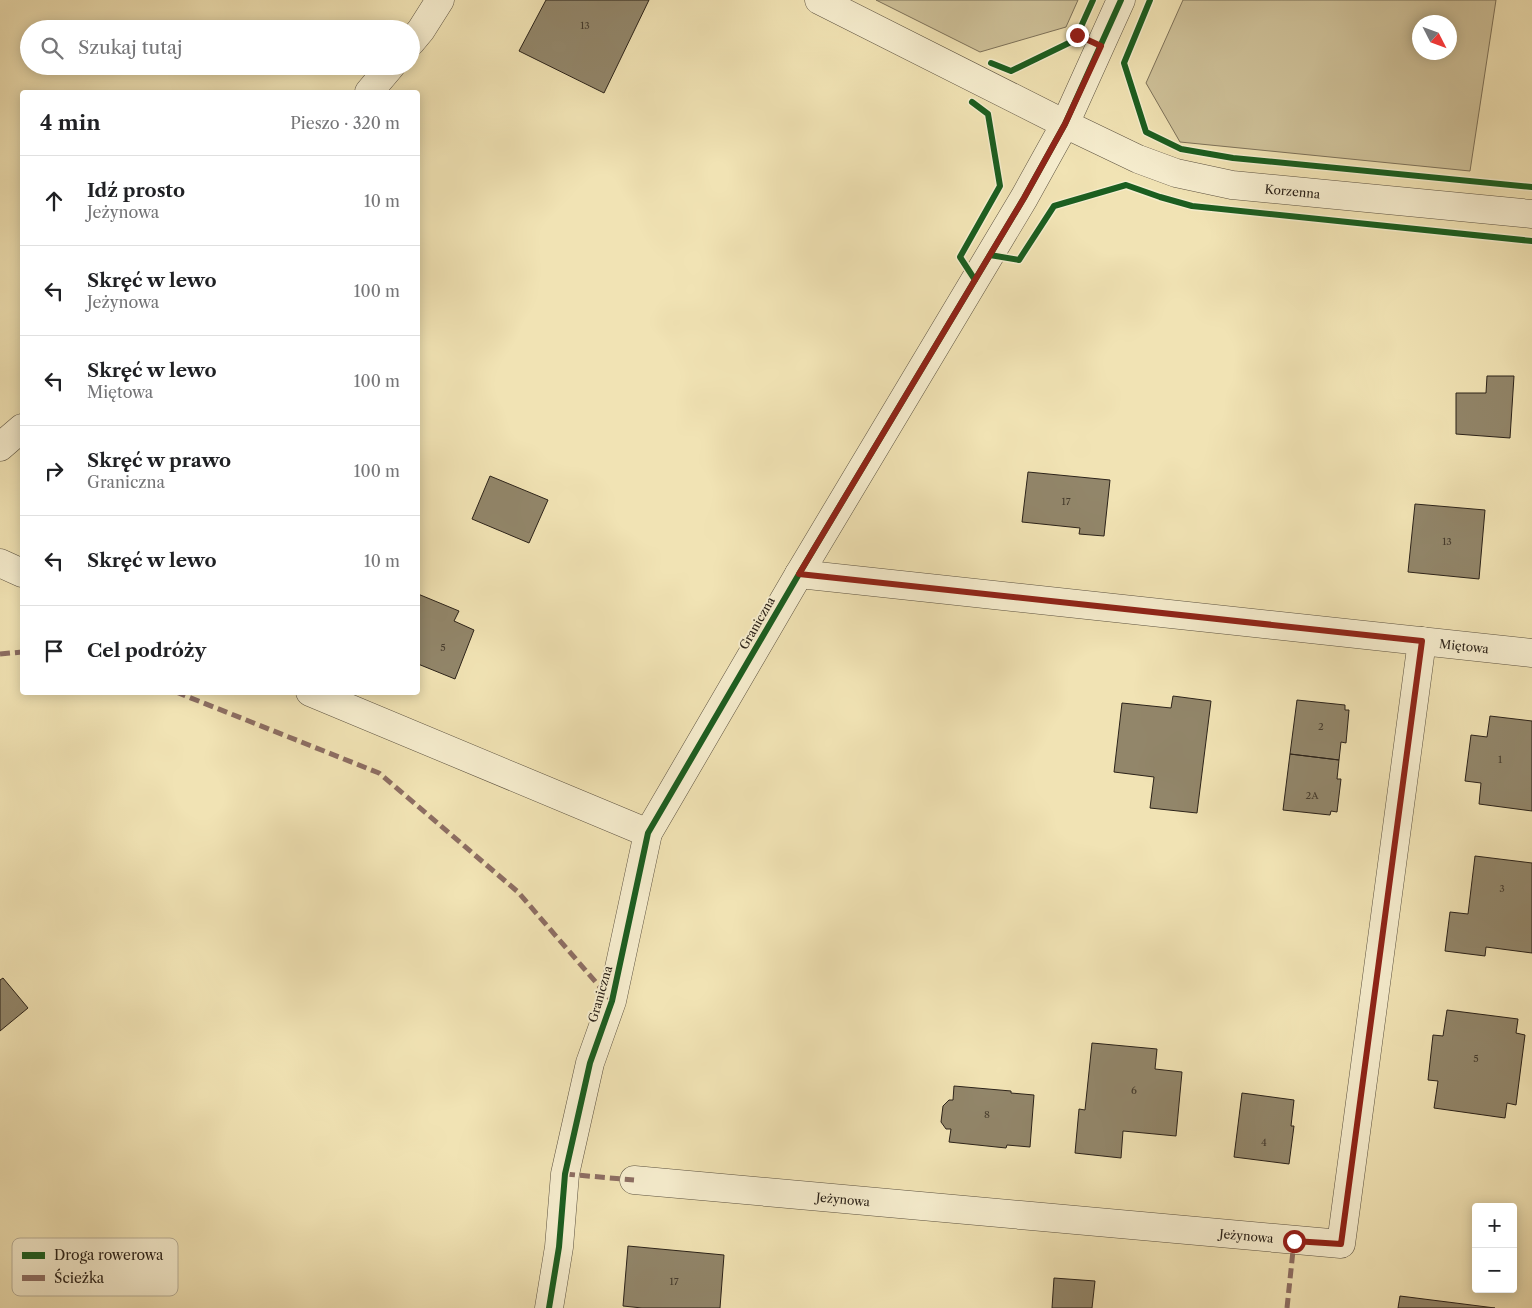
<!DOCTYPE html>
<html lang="pl">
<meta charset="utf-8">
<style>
body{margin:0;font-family:"Libre Caslon Text",serif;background:#f2f2f2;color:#202124}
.controls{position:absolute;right:15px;bottom:15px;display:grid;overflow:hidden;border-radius:5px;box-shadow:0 2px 12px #0003}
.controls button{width:45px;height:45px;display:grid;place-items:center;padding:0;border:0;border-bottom:1px solid #e0e0e0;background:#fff;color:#202124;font:25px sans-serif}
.compass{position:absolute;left:1412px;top:15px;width:45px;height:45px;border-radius:50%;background:#fff;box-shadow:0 2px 12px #0003;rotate:132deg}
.stop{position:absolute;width:15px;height:15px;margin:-11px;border:4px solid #8f2418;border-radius:50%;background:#fff}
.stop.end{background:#8f2418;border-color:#fff;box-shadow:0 1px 5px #0008}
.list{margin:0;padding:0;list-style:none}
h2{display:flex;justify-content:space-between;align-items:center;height:65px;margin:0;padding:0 20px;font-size:21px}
h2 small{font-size:16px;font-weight:400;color:#757577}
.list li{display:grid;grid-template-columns:32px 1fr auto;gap:15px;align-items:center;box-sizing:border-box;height:90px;padding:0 20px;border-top:1px solid #e0e0e0}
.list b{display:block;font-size:19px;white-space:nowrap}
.list p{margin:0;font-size:16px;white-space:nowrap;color:#757577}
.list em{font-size:16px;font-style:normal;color:#757577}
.icon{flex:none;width:28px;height:28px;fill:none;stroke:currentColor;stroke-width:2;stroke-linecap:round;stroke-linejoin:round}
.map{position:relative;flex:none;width:1532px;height:1308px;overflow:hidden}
.search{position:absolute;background:#fff;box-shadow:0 2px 12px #0003;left:20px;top:20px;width:400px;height:55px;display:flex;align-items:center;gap:12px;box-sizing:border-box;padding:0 18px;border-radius:28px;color:#757577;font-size:19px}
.panel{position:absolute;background:#fff;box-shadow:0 2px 12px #0003;left:20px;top:90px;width:400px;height:605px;border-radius:5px}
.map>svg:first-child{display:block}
.green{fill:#cfc29a;stroke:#7d725a;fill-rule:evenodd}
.building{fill:#92866a;stroke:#2b2219}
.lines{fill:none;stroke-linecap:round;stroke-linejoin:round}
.minor-casing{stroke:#5c5240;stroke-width:29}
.minor{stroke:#f6edce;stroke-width:28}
.quiet{stroke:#8d6e63;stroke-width:5;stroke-dasharray:10 5;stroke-linecap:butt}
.cycleway-casing{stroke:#f6edce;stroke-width:9}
.cycleway{stroke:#1b5e20;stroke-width:6}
.route{stroke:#8f2418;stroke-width:6}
.labels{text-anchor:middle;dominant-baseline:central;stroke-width:4;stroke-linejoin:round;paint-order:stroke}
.number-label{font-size:10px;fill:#453b2d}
.street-label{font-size:12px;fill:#2b2219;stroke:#f6edce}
.key{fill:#f6edce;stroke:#b9b098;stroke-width:1}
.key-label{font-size:14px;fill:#2b2219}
</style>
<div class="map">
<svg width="1532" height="1308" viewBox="0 0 1532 1308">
<rect width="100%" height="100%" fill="#f1e3b4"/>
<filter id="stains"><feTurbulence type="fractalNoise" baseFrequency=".004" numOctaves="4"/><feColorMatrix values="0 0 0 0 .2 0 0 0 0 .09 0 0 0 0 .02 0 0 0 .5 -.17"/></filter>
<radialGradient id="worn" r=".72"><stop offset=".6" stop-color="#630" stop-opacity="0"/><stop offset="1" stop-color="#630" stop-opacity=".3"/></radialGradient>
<!-- green -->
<path class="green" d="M 876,0 L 1078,0 L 1066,27 L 980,52 Z
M 1183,0 L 1496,0 L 1470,171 L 1180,142 L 1146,83 ZM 1420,22 L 1450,22 L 1450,52 L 1420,52 Z"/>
<!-- building -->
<path class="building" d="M 546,0 L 649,0 L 604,93 L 519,51 Z
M 1487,376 L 1514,376 L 1510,438 L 1456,434 L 1456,393 L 1486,393 Z
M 1028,472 L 1110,480 L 1104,536 L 1079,534 L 1080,528 L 1022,522 Z
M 490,476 L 548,500 L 529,543 L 472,519 Z
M 1415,504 L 1485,510 L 1479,579 L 1408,572 Z
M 418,594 L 459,611 L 454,621 L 474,630 L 455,679 L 418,664 Z
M 1173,696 L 1211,701 L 1197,813 L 1150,808 L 1154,777 L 1114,772 L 1122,703 L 1171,708 Z
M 1297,700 L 1345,705 L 1345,710 L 1349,710 L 1346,743 L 1341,742 L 1339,760 L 1290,754 Z
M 1490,716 L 1532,721 L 1532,811 L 1479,804 L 1481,783 L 1465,781 L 1471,735 L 1487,737 Z
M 1290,754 L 1339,760 L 1337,779 L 1341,779 L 1337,812 L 1331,811 L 1330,815 L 1283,810 Z
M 1475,856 L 1532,863 L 1532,953 L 1486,947 L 1485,956 L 1445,951 L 1450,912 L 1468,914 Z
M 3,978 L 28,1008 L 0,1031 L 0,980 Z
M 1447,1010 L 1518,1019 L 1516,1033 L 1525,1035 L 1516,1105 L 1507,1103 L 1505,1118 L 1434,1108 L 1438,1081 L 1428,1080 L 1433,1035 L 1443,1036 Z
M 1092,1043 L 1157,1049 L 1155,1069 L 1182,1072 L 1176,1136 L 1123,1131 L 1121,1158 L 1075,1153 L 1079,1109 L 1085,1110 Z
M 954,1086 L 1011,1091 L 1011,1093 L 1034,1095 L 1030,1147 L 1007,1145 L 1006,1148 L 949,1142 L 951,1129 L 946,1129 L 941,1122 L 943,1106 L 949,1100 L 953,1100 Z
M 1242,1093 L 1294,1100 L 1291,1126 L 1294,1126 L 1289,1164 L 1234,1157 Z
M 628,1246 L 724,1255 L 720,1308 L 642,1308 L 623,1306 Z
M 1054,1278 L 1095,1281 L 1092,1308 L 1052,1308 Z
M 1400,1296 L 1495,1308 L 1398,1308 Z"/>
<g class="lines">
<defs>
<g id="minor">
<path id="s1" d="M 819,0 L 1065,124 L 1138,159 L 1176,173 L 1232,185 L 1532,214"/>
<path d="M 411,42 L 421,30 L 440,0"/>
<path d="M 369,92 L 391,66"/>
<path d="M 0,447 L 22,428"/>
<path d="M 0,563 L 22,573"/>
<path id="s2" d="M 799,574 L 1532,653"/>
<path d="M 310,692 L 648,833"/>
<path id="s3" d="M 634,1180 L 1341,1244 L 1422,641"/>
<path d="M 549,1308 L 559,1247 L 565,1174 L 590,1063 L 612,1001 L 648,833 L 799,574 L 1024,198 L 1065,124 L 1121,0"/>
</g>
</defs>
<!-- minor casing -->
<use href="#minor" class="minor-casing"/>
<!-- minor -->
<use href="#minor" class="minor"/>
<!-- quiet -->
<path class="quiet" d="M 0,654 L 22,652
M 176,692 L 379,773 L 518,892 L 612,1001
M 565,1174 L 634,1180
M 1287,1308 L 1294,1241"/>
<defs>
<path id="cycleway" d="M 1150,0 L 1124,63 L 1146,132 L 1181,149 L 1233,158 L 1532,187
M 991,63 L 1011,71 L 1075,40 L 1093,0
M 972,102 L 988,114 L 1000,186 L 960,257 L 975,280
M 990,255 L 1019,260 L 1054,206 L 1126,185 L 1160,197 L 1192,206 L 1532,241
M 549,1308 L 559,1247 L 565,1174 L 590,1063 L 612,1001 L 648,833 L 799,574 L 1024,198 L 1065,124 L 1121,0"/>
</defs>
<!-- cycleway casing -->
<use href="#cycleway" class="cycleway-casing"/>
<!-- cycleway -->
<use href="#cycleway" class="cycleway"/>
</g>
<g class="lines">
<!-- route -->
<path class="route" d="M 1077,35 L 1101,46 L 1065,124 L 1024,198 L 799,574 L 1422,641 L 1341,1244 L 1294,1241"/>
</g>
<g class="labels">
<!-- number labels -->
<g class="number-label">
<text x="585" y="25">13</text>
<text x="1066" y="501">17</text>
<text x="1447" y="541">13</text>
<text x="443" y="647">5</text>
<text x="1321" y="726">2</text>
<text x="1500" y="759">1</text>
<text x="1312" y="795">2A</text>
<text x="1502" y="888">3</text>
<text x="1476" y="1058">5</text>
<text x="1134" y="1090">6</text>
<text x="987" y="1114">8</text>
<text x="1264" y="1142">4</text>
<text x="674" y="1281">17</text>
</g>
<!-- street labels -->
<g class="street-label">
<text stroke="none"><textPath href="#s1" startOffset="515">Korzenna</textPath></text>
<text transform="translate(757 623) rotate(-60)">Graniczna</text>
<text stroke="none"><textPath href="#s2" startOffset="669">Miętowa</textPath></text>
<text transform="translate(600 994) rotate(-74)">Graniczna</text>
<text stroke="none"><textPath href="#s3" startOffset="210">Jeżynowa</textPath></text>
<text stroke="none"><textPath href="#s3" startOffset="615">Jeżynowa</textPath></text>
</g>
</g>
<!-- legend -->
<rect x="12" y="1238" width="166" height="58" rx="8" class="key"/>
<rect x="22" y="1252" width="23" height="7" fill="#1b5e20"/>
<rect x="22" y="1275" width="23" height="6" fill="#8d6e63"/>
<g class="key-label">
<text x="54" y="1260">Droga rowerowa</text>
<text x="54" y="1283">Ścieżka</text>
</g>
<rect width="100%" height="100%" filter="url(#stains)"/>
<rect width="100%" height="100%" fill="url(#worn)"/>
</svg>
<div class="controls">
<button>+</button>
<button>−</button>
</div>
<svg class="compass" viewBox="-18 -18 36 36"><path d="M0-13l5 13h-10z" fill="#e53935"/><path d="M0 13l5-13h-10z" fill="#757577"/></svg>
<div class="stop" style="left:1294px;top:1241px"></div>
<div class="stop end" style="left:1077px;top:35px"></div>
<div class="search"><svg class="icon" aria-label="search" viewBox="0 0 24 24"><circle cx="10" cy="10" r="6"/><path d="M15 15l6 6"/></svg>Szukaj tutaj</div>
<section class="panel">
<h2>4 min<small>Pieszo · 320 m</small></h2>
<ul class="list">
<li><svg class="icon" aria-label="ahead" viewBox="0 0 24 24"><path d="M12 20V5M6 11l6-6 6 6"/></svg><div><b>Idź prosto</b><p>Jeżynowa</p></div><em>10 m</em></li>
<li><svg class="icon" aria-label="left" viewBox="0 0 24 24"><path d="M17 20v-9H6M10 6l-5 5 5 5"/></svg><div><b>Skręć w lewo</b><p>Jeżynowa</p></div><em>100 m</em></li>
<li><svg class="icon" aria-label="left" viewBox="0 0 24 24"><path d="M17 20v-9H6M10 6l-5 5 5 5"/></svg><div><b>Skręć w lewo</b><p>Miętowa</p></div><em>100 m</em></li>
<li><svg class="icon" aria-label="right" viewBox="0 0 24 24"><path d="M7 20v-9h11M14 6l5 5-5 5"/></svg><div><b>Skręć w prawo</b><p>Graniczna</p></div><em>100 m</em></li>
<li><svg class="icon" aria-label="left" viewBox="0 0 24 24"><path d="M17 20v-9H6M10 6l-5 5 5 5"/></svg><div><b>Skręć w lewo</b></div><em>10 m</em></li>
<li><svg class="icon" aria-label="arrive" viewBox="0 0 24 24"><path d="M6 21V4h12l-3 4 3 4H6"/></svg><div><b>Cel podróży</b></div></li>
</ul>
</section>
</div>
